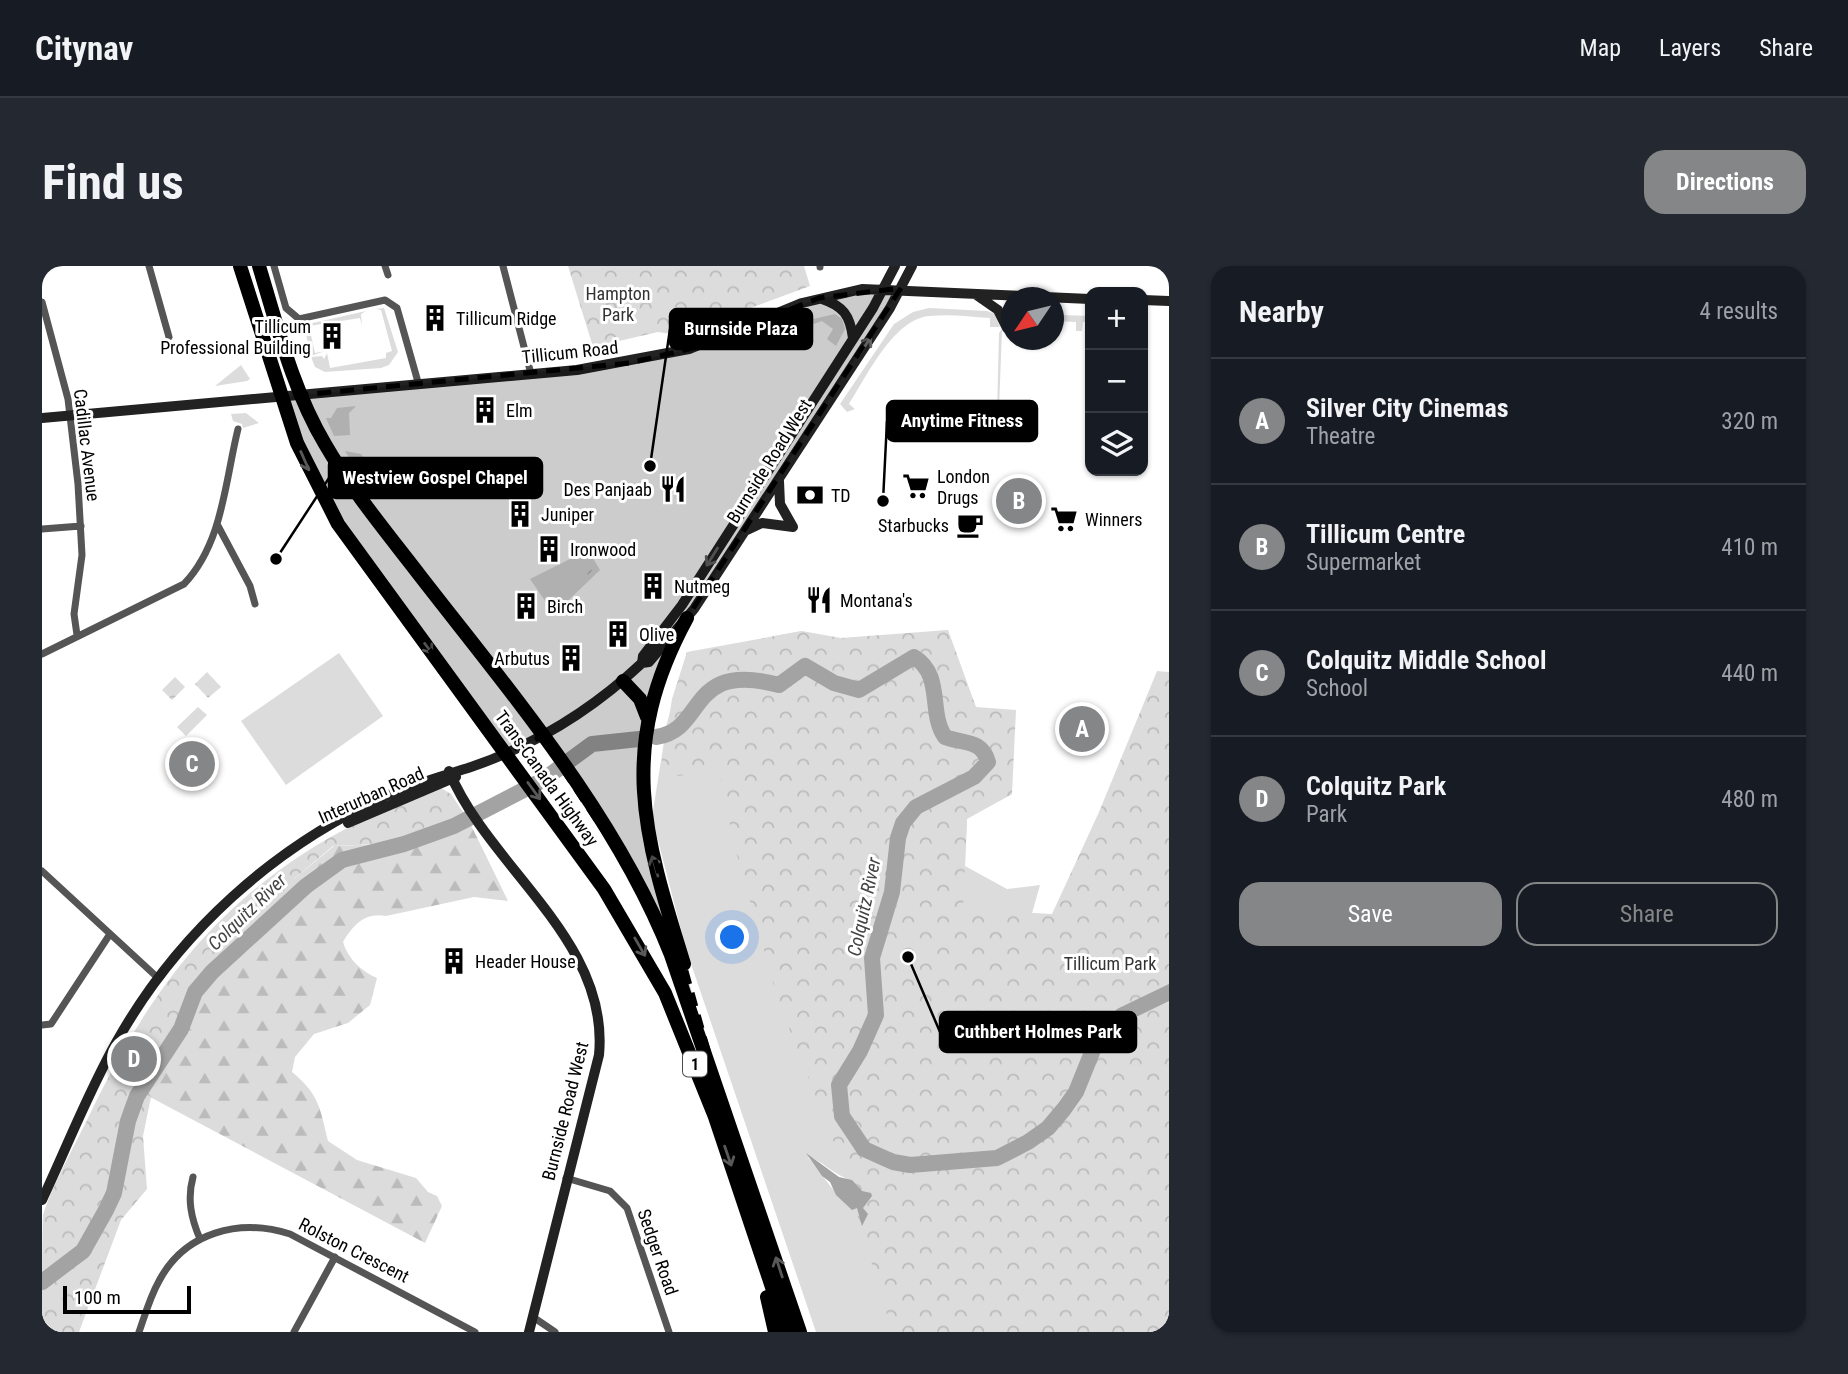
<!DOCTYPE html>
<meta charset="utf-8">
<style>
body{margin:0;font-family:"Roboto Condensed",sans-serif;background:#242831;color:#f1f3f6}
.controls{position:absolute;right:21px;top:21px;display:grid;overflow:hidden;border-radius:14px;box-shadow:0 2px 5px #0004}
.controls button{width:63px;height:63px;display:grid;place-items:center;padding:0;border:0;border-bottom:2px solid #363941;background:#171b24;color:#f1f3f6;font:35px sans-serif}
.compass{position:absolute;left:959px;top:21px;width:63px;height:63px;border-radius:50%;background:#171b24;box-shadow:0 2px 5px #0004;rotate:235deg}
.scale{position:absolute;left:21px;bottom:18px;width:128px;box-sizing:border-box;padding-left:7px;border:4px solid #000;border-top:0;font-size:19px;line-height:24px;white-space:nowrap;color:#000;-webkit-text-stroke:5px #fff;paint-order:stroke}
.you{position:absolute;left:691px;top:672px;width:24px;height:24px;margin:-18px;border:5px solid #fff;border-radius:50%;background:#1a73e8;box-shadow:0 0 0 10px #1a73e833}
.badge{display:grid;place-items:center;width:46px;height:46px;border-radius:50%;background:#858687;color:#fff;font-size:23px;font-weight:700}
.pin{position:absolute;translate:-50% -50%;border:4px solid #fff;box-shadow:0 2px 7px #0006}
.list{margin:0;padding:0;list-style:none}
h2{display:flex;justify-content:space-between;align-items:center;height:91px;margin:0;padding:0 28px;font-size:30px}
h2 small{font-size:23px;font-weight:400;color:#9ea1a6}
.list li{display:grid;grid-template-columns:46px 1fr auto;gap:21px;align-items:center;box-sizing:border-box;height:126px;padding:0 28px;border-top:2px solid #363941}
.list b{display:block;font-size:26px;white-space:nowrap}
.list p{margin:0;font-size:23px;white-space:nowrap;color:#9ea1a6}
.list em{font-size:23px;font-style:normal;color:#9ea1a6}
.actions{display:flex;gap:14px;padding:21px 28px}
.actions a{flex:1;padding:16px 0;border:2px solid #858687;border-radius:21px;text-align:center;font-size:24px;color:#858687}
.actions .main{background:#858687;color:#fff}
.icon{flex:none;width:38px;height:38px;fill:none;stroke:currentColor;stroke-width:2;stroke-linecap:round;stroke-linejoin:round}
.map{position:relative;flex:none;width:1127px;height:1066px;overflow:hidden;border-radius:21px}
header{display:flex;align-items:center;gap:42px;box-sizing:border-box;height:98px;padding:0 35px;background:#171b24;border-bottom:2px solid #363941}
header strong{font-size:33px}
nav{display:flex;gap:38px;margin-inline-start:auto;font-size:24px}
.intro{display:flex;align-items:center;justify-content:space-between;box-sizing:border-box;height:168px;padding:0 42px}
h1{margin:0;font-size:49px}
.button{padding:18px 32px;border-radius:21px;background:#858687;color:#fff;font-size:24px;font-weight:700}
main{display:flex;gap:42px;padding:0 42px}
aside{flex:1;background:#171b24;border-radius:21px;box-shadow:0 2px 5px #0004}
.map>svg:first-child{display:block}
.green{fill:#dcdcdc;fill-rule:evenodd}
.forest{fill:url(#forest-firs)}
.park{fill:url(#park-crowns)}
.water{fill:#a3a3a3}
.lines{fill:none;stroke-linecap:round;stroke-linejoin:round}
.river{stroke:#a3a3a3;stroke-width:16}
.street{stroke:#555;stroke-width:7}
.secondary{stroke:#222;stroke-width:10}
.highway{stroke:#000;stroke-width:14}
.oneway{stroke:#646464}
.oneway2{stroke:#595959}
.marked{fill:#000;fill-opacity:0.2;stroke:#000;stroke-width:5;stroke-dasharray:14 9;stroke-linejoin:round}
.labels{text-anchor:middle;dominant-baseline:central;stroke-width:6;stroke-linejoin:round;paint-order:stroke}
.shield{fill:#fff;stroke:#4c4c4c;stroke-width:2}
.shield-label{font-size:16px;font-weight:bold;fill:#000}
.park-label{font-size:18px;fill:#333;stroke:#fff}
.poi-label{font-size:18px;fill:#000;stroke:#fff;text-anchor:start}
.street-label{font-size:18px;fill:#000;stroke:#fff}
.water-label{font-size:19px;font-style:italic;fill:#444;stroke:#fff}
.leader{fill:none;stroke:#000;stroke-width:2.5}
.callout-dot{fill:#000;stroke:#fff;stroke-width:2.5}
.callout{fill:#000;stroke:#000;stroke-width:2.5}
.callout-label{font-size:19px;text-anchor:middle;font-weight:bold;fill:#fff}
</style>
<header>
<strong>Citynav</strong>
<nav><a>Map</a><a>Layers</a><a>Share</a></nav>
</header>
<div class="intro"><h1>Find us</h1><a class="button">Directions</a></div>
<main>
<div class="map">
<svg width="1127" height="1066" viewBox="0 0 1127 1066">
<defs>
<pattern id="forest-firs" width="22" height="20" patternUnits="userSpaceOnUse" patternTransform="scale(1.75)"><rect width="22" height="20" fill="#dcdcdc"/><path d="M5 1l3.5 6h-7zM16 11l3.5 6h-7z" fill="#bbb"/></pattern>
<pattern id="park-crowns" width="20" height="18" patternUnits="userSpaceOnUse" patternTransform="scale(1.75)"><rect width="20" height="18" fill="#dcdcdc"/><path d="M2 6a3 3 0 1 1 6 0M12 15a3 3 0 1 1 6 0" fill="none" stroke="#bbb"/></pattern>
</defs>
<rect width="100%" height="100%" fill="#fff"/>
<!-- green -->
<path class="green" d="M 342,42 L 356,86 L 347,99 L 339,102 L 283,106 L 273,101 L 269,91 L 280,90 L 282,93 L 285,87 L 288,102 L 344,92 L 344,87 L 350,85 L 339,44 L 334,43 Z
M 887,42 L 945,45 L 953,48 L 958,61 L 948,61 L 948,52 C 929,51 908,48 888,50 C 852,52 825,110 807,138 L 813,143 L 805,146 L 798,138 L 852,58 L 871,46 Z
M 324,45 L 319,48 L 320,60 L 318,52 L 267,60 L 273,87 L 283,85 L 269,90 L 262,59 Z
M 793,48 L 800,53 L 803,63 L 794,80 L 785,73 L 791,63 L 780,55 L 766,60 L 767,64 L 758,63 L 754,68 L 745,59 Z
M 1020,49 L 1048,50 L 1048,56 L 1041,56 L 1040,65 L 1034,65 L 1034,56 L 1012,55 L 1012,50 Z
M 960,63 L 957,144 L 955,147 L 957,67 Z
M 199,99 L 208,113 L 205,115 L 173,120 Z
M 314,140 L 307,147 L 308,169 L 292,170 L 284,152 L 289,152 L 295,142 Z
M 204,147 L 217,157 L 201,162 L 200,158 L 191,155 L 189,148 Z
M 303,185 L 319,188 L 326,198 L 321,215 Z
M 546,284 L 558,304 L 512,348 L 488,313 Z
M 906,364 L 934,491 L 970,528 L 925,552 L 923,600 L 965,623 L 998,619 L 871,1066 L 774,1066 L 644,683 L 610,551 L 625,457 L 645,386 L 687,427 L 732,370 L 760,365 L 767,380 ZM 766,891 C 779,893 792,910 810,914 L 819,959 L 815,942 C 796,935 780,908 766,891 Z
M 297,387 L 341,450 L 244,519 L 199,455 Z
M 156,441 L 165,449 L 144,470 L 135,461 Z"/>
<!-- forest -->
<path class="forest" d="M 427,555 L 466,635 L 432,631 L 344,650 C 323,646 311,659 301,676 C 306,693 319,705 335,712 L 328,739 L 306,757 L 272,768 L 253,791 L 250,806 C 277,828 278,842 286,875 L 315,894 L 374,912 L 386,926 L 395,930 L 400,940 L 383,977 L 91,822 L 100,801 L 125,775 L 150,727 L 153,714 L 174,695 L 190,687 L 196,669 L 235,643 L 240,628 L 253,612 L 292,580 L 369,577 L 370,573 Z"/>
<!-- park -->
<path class="park" d="M 526,0 L 762,0 L 768,20 L 636,69 L 616,66 L 551,81 Z
M535 301a8 8 0 1 1 16 0a8 8 0 1 1-16 0Z
M 906,364 L 934,441 L 974,444 L 970,528 L 925,553 L 921,643 L 1010,648 L 1057,546 L 1115,405 L 1127,406 L 1127,1066 L 850,1066 L 800,897 L 736,734 L 690,571 L 678,505 L 617,512 L 630,433 L 645,386 L 760,365 L 799,372 Z
M 165,406 L 179,421 L 166,432 L 153,418 Z
M 133,411 L 143,421 L 130,434 L 120,424 Z
M 399,522 L 409,528 L 427,555 L 370,573 L 369,580 L 359,577 L 291,580 L 253,612 L 231,647 L 197,669 L 190,687 L 174,695 L 153,714 L 145,740 L 125,775 L 100,801 L 92,821 L 109,831 L 101,870 L 105,923 L 79,954 L 37,1066 L 0,1066 C 0,1040 0,970 1,949 C 10,920 34,877 48,848 C 111,717 183,624 315,557 C 342,543 372,533 399,522 Z"/>
<!-- water -->
<path class="water" d="M 465,211 L 470,222 L 448,232 L 443,221 Z
M 1127,718 L 1127,735 L 1090,753 L 1067,775 L 1048,775 L 1075,743 Z
M 764,887 L 797,911 L 810,914 L 820,925 L 829,927 L 830,930 L 821,942 L 826,948 L 820,960 L 815,942 L 810,944 L 794,929 L 788,916 L 780,910 Z"/>
<g class="lines">
<!-- river -->
<path class="river" d="M 614,471 C 665,464 644,394 737,419 L 763,400 L 792,417 L 817,424 L 872,391 C 902,409 886,447 903,471 C 921,478 940,473 946,496 L 932,511 L 874,541 L 861,557 L 856,572 L 850,626 L 830,692 L 834,749 L 818,785 L 797,819 L 800,850 L 822,883 L 851,896 L 868,899 L 955,892 L 986,876 L 1006,862 L 1022,843 L 1034,826 L 1055,774 L 1068,758
M 0,1016 L 41,985 L 64,944 L 72,927 L 86,855 L 95,830 L 139,763 L 153,726 L 170,706 L 264,620 L 300,594 L 362,578 L 412,560 L 501,514 L 550,478 L 597,473"/>
<!-- street -->
<path class="street" d="M 107,0 L 127,71
M 232,0 L 244,42 L 257,53 L 343,34 L 355,42 L 376,116
M 343,0 L 346,9
M 461,0 L 489,108
M 778,0 L 778,1
M 0,36 L 26,133 L 36,218 L 40,289 L 32,348 L 35,369
M 175,258 L 208,320 L 213,338
M 0,263 L 39,260
M 0,388 L 142,318 C 181,277 183,215 196,163
M 0,605 L 116,712
M 0,759 L 9,758 L 68,668
M 151,911 C 145,933 149,952 158,973
M 524,912 L 568,925 L 585,942 L 627,1066
M 491,1051 L 513,1066
M 97,1066 C 103,1049 108,1031 117,1015 C 143,966 197,952 248,968 L 433,1066
M 252,1066 L 293,991"/>
<!-- secondary -->
<path class="secondary" d="M 933,28 L 956,44 L 965,62
M 780,33 C 801,40 808,49 811,72
M 1101,34 L 1127,35
M 0,152 L 535,104 L 647,83 L 760,37 L 820,23 L 1048,33
M 737,215 L 738,238 L 751,261
M 705,264 L 720,257 L 751,261
M 600,397 L 607,396 L 652,343 L 848,42 L 870,0
M 407,505 C 447,602 568,674 557,789 L 487,1066
M 306,557 L 414,511
M 0,934 C 25,881 46,826 75,775 C 135,668 232,580 344,530 C 372,518 401,510 429,501 C 493,479 551,443 600,397 L 601,390 L 640,339 L 831,42 L 853,0"/>
<!-- highway -->
<path class="highway" d="M 198,0 L 255,177 L 296,258 L 562,623 L 623,727 L 673,851 L 745,1066
M 217,0 C 235,59 251,125 283,178 C 310,225 346,268 379,311 C 469,427 575,551 629,689 L 758,1066
M 581,415 L 598,433 L 605,451
M 642,698 C 601,567 575,481 645,352
M 725,1031 L 733,1066"/>
</g>
<!-- one-way arrows -->
<defs><path id="oneway-shaft" d="M-6 0H5M1.5-3L5.5 0L1.5 3" fill="none" stroke-width="1.6" stroke-linecap="round" stroke-linejoin="round" transform="scale(1.75)"/></defs>
<g class="oneway">
<use href="#oneway-shaft" transform="translate(823 80) rotate(-56)"/>
<use href="#oneway-shaft" transform="translate(670 291) rotate(122)"/>
</g>
<g class="oneway2">
<use href="#oneway-shaft" transform="translate(263 195) rotate(66)"/>
<use href="#oneway-shaft" transform="translate(384 379) rotate(53)"/>
<use href="#oneway-shaft" transform="translate(492 525) rotate(54)"/>
<use href="#oneway-shaft" transform="translate(613 600) rotate(-106)"/>
<use href="#oneway-shaft" transform="translate(598 681) rotate(60)"/>
<use href="#oneway-shaft" transform="translate(686 890) rotate(71)"/>
<use href="#oneway-shaft" transform="translate(737 1001) rotate(-108)"/>
</g>
<!-- marked area -->
<path class="marked" d="M 859,22 L 645,352 L 605,451 L 604,561 L 679,831 L 605,631 L 499,471 L 463,487 L 296,258 L 239,131 L 587,97 L 647,83 L 777,32 Z"/>
<!-- icons -->
<defs>
<symbol id="building-bare" viewBox="-9 -9 18 18"><path d="M-4-6H4V6H1V3H-1V6H-4ZM-2.5-4.3h1.7v1.8h-1.7ZM.8-4.3h1.7v1.8H.8ZM-2.5-1h1.7V.8h-1.7ZM.8-1h1.7V.8H.8Z" fill="#000" stroke="#fff" stroke-width="2.5" paint-order="stroke"/></symbol>
<symbol id="supermarket-bare" viewBox="-9 -9 18 18"><path d="M-6-5.5h2.5l.6 2H6L4.5 2H-2.5L-4.4-4H-6ZM-1.5 3.2a1.3 1.3 0 1 0 .1 0ZM3 3.2a1.3 1.3 0 1 0 .1 0Z" fill="#000" stroke="#fff" stroke-width="2.5" paint-order="stroke"/></symbol>
<symbol id="restaurant-bare" viewBox="-9 -9 18 18"><path d="M-5-6h1v4h1v-4h1v4h1v-4h1v5L-1.5 .5V6h-2V.5L-5-1ZM5-6V6H3V1.5H1.5Q1.5-4 5-6Z" fill="#000" stroke="#fff" stroke-width="2.5" paint-order="stroke"/></symbol>
<symbol id="bank-bare" viewBox="-9 -9 18 18"><path d="M-6-4H6V4H-6ZM0-2.3a2.3 2.3 0 1 0 0 4.6a2.3 2.3 0 1 0 0-4.6Z" fill="#000" stroke="#fff" stroke-width="2.5" paint-order="stroke"/></symbol>
<symbol id="cafe-bare" viewBox="-9 -9 18 18"><path d="M-5.5-4.5H6V0H3Q3 3.5 0 3.5H-2.5Q-5.5 3.5-5.5 0ZM3-3.2v2h1.7v-2ZM-6 4.5H4V6H-6Z" fill="#000" stroke="#fff" stroke-width="2.5" paint-order="stroke"/></symbol>
</defs>
<g fill-rule="evenodd">
<use href="#building-bare" x="374" y="33" width="38" height="38"/>
<use href="#building-bare" x="271" y="51" width="38" height="38"/>
<use href="#building-bare" x="424" y="125" width="38" height="38"/>
<use href="#supermarket-bare" x="855" y="201" width="38" height="38"/>
<use href="#restaurant-bare" x="612" y="204" width="38" height="38"/>
<use href="#bank-bare" x="749" y="210" width="38" height="38"/>
<use href="#building-bare" x="459" y="229" width="38" height="38"/>
<use href="#supermarket-bare" x="1003" y="234" width="38" height="38"/>
<use href="#cafe-bare" x="909" y="240" width="38" height="38"/>
<use href="#building-bare" x="488" y="264" width="38" height="38"/>
<use href="#building-bare" x="592" y="301" width="38" height="38"/>
<use href="#restaurant-bare" x="758" y="315" width="38" height="38"/>
<use href="#building-bare" x="465" y="321" width="38" height="38"/>
<use href="#building-bare" x="557" y="349" width="38" height="38"/>
<use href="#building-bare" x="510" y="373" width="38" height="38"/>
<use href="#building-bare" x="393" y="676" width="38" height="38"/>
</g>
<g class="labels">
<!-- shield labels -->
<rect class="shield" x="641" y="785.5" width="24" height="25" rx="5"/>
<g class="shield-label">
<text x="653" y="798">1</text>
</g>
<!-- park labels -->
<g class="park-label">
<text x="576" y="27">Hampton<tspan x="576" dy="21">Park</tspan></text>
<text x="1068" y="697">Tillicum Park</text>
</g>
<!-- poi labels -->
<g class="poi-label">
<text x="414" y="52">Tillicum Ridge</text>
<text x="269" y="60" text-anchor="end">Tillicum<tspan x="269" dy="21">Professional Building</tspan></text>
<text x="464" y="144">Elm</text>
<text x="895" y="210">London<tspan x="895" dy="21">Drugs</tspan></text>
<text x="610" y="223" text-anchor="end">Des Panjaab</text>
<text x="789" y="229">TD</text>
<text x="499" y="248">Juniper</text>
<text x="1043" y="253">Winners</text>
<text x="907" y="259" text-anchor="end">Starbucks</text>
<text x="528" y="283">Ironwood</text>
<text x="632" y="320">Nutmeg</text>
<text x="798" y="334">Montana's</text>
<text x="505" y="340">Birch</text>
<text x="597" y="368">Olive</text>
<text x="508" y="392" text-anchor="end">Arbutus</text>
<text x="433" y="695">Header House</text>
</g>
<!-- street labels -->
<g class="street-label">
<text transform="translate(528 86) rotate(-6)">Tillicum Road</text>
<text transform="translate(45 179) rotate(83)">Cadillac Avenue</text>
<text transform="translate(727 195) rotate(-58)">Burnside Road West</text>
<text transform="translate(505 512) rotate(54)">Trans-Canada Highway</text>
<text transform="translate(329 529) rotate(-24)">Interurban Road</text>
<text transform="translate(523 845) rotate(-76)">Burnside Road West</text>
<text transform="translate(312 984) rotate(27)">Rolston Crescent</text>
<text transform="translate(616 986) rotate(71)">Sedger Road</text>
</g>
<!-- water labels -->
<g class="water-label">
<text transform="translate(822 641) rotate(-78)">Colquitz River</text>
<text transform="translate(205 646) rotate(-44)">Colquitz River</text>
</g>
</g>
<!-- callouts -->
<path class="leader" d="M608 200L628 63M841 235L845 155M234 293L287 212M866 691L898 766"/>
<g class="callout-dot">
<circle cx="608" cy="200" r="7"/>
<circle cx="841" cy="235" r="7"/>
<circle cx="234" cy="293" r="7"/>
<circle cx="866" cy="691" r="7"/>
</g>
<g class="callout">
<rect x="628" y="43" width="142" height="40" rx="7"/>
<rect x="845" y="135" width="150" height="40" rx="7"/>
<rect x="287" y="192" width="213" height="40" rx="7"/>
<rect x="898" y="746" width="196" height="40" rx="7"/>
</g>
<g class="callout-label">
<text x="699" y="69">Burnside Plaza</text>
<text x="920" y="161">Anytime Fitness</text>
<text x="393" y="218">Westview Gospel Chapel</text>
<text x="996" y="772">Cuthbert Holmes Park</text>
</g>
</svg>
<div class="controls">
<button>+</button>
<button>−</button>
<button><svg class="icon" aria-label="layers" viewBox="0 0 24 24"><path d="M12 4l9 5-9 5-9-5zM3 14l9 5 9-5"/></svg></button>
</div>
<svg class="compass" viewBox="-18 -18 36 36"><path d="M0-13l5 13h-10z" fill="#e53935"/><path d="M0 13l5-13h-10z" fill="#9ea1a6"/></svg>
<div class="scale">100 m</div>
<div class="you"></div>
<div class="pin badge" style="left:1040px;top:463px">A</div>
<div class="pin badge" style="left:977px;top:235px">B</div>
<div class="pin badge" style="left:150px;top:498px">C</div>
<div class="pin badge" style="left:92px;top:793px">D</div>
</div>
<aside>
<h2>Nearby<small>4 results</small></h2>
<ul class="list">
<li><span class="badge">A</span><div><b>Silver City Cinemas</b><p>Theatre</p></div><em>320 m</em></li>
<li><span class="badge">B</span><div><b>Tillicum Centre</b><p>Supermarket</p></div><em>410 m</em></li>
<li><span class="badge">C</span><div><b>Colquitz Middle School</b><p>School</p></div><em>440 m</em></li>
<li><span class="badge">D</span><div><b>Colquitz Park</b><p>Park</p></div><em>480 m</em></li>
</ul>
<div class="actions"><a class="main">Save</a><a>Share</a></div>
</aside>
</main>
